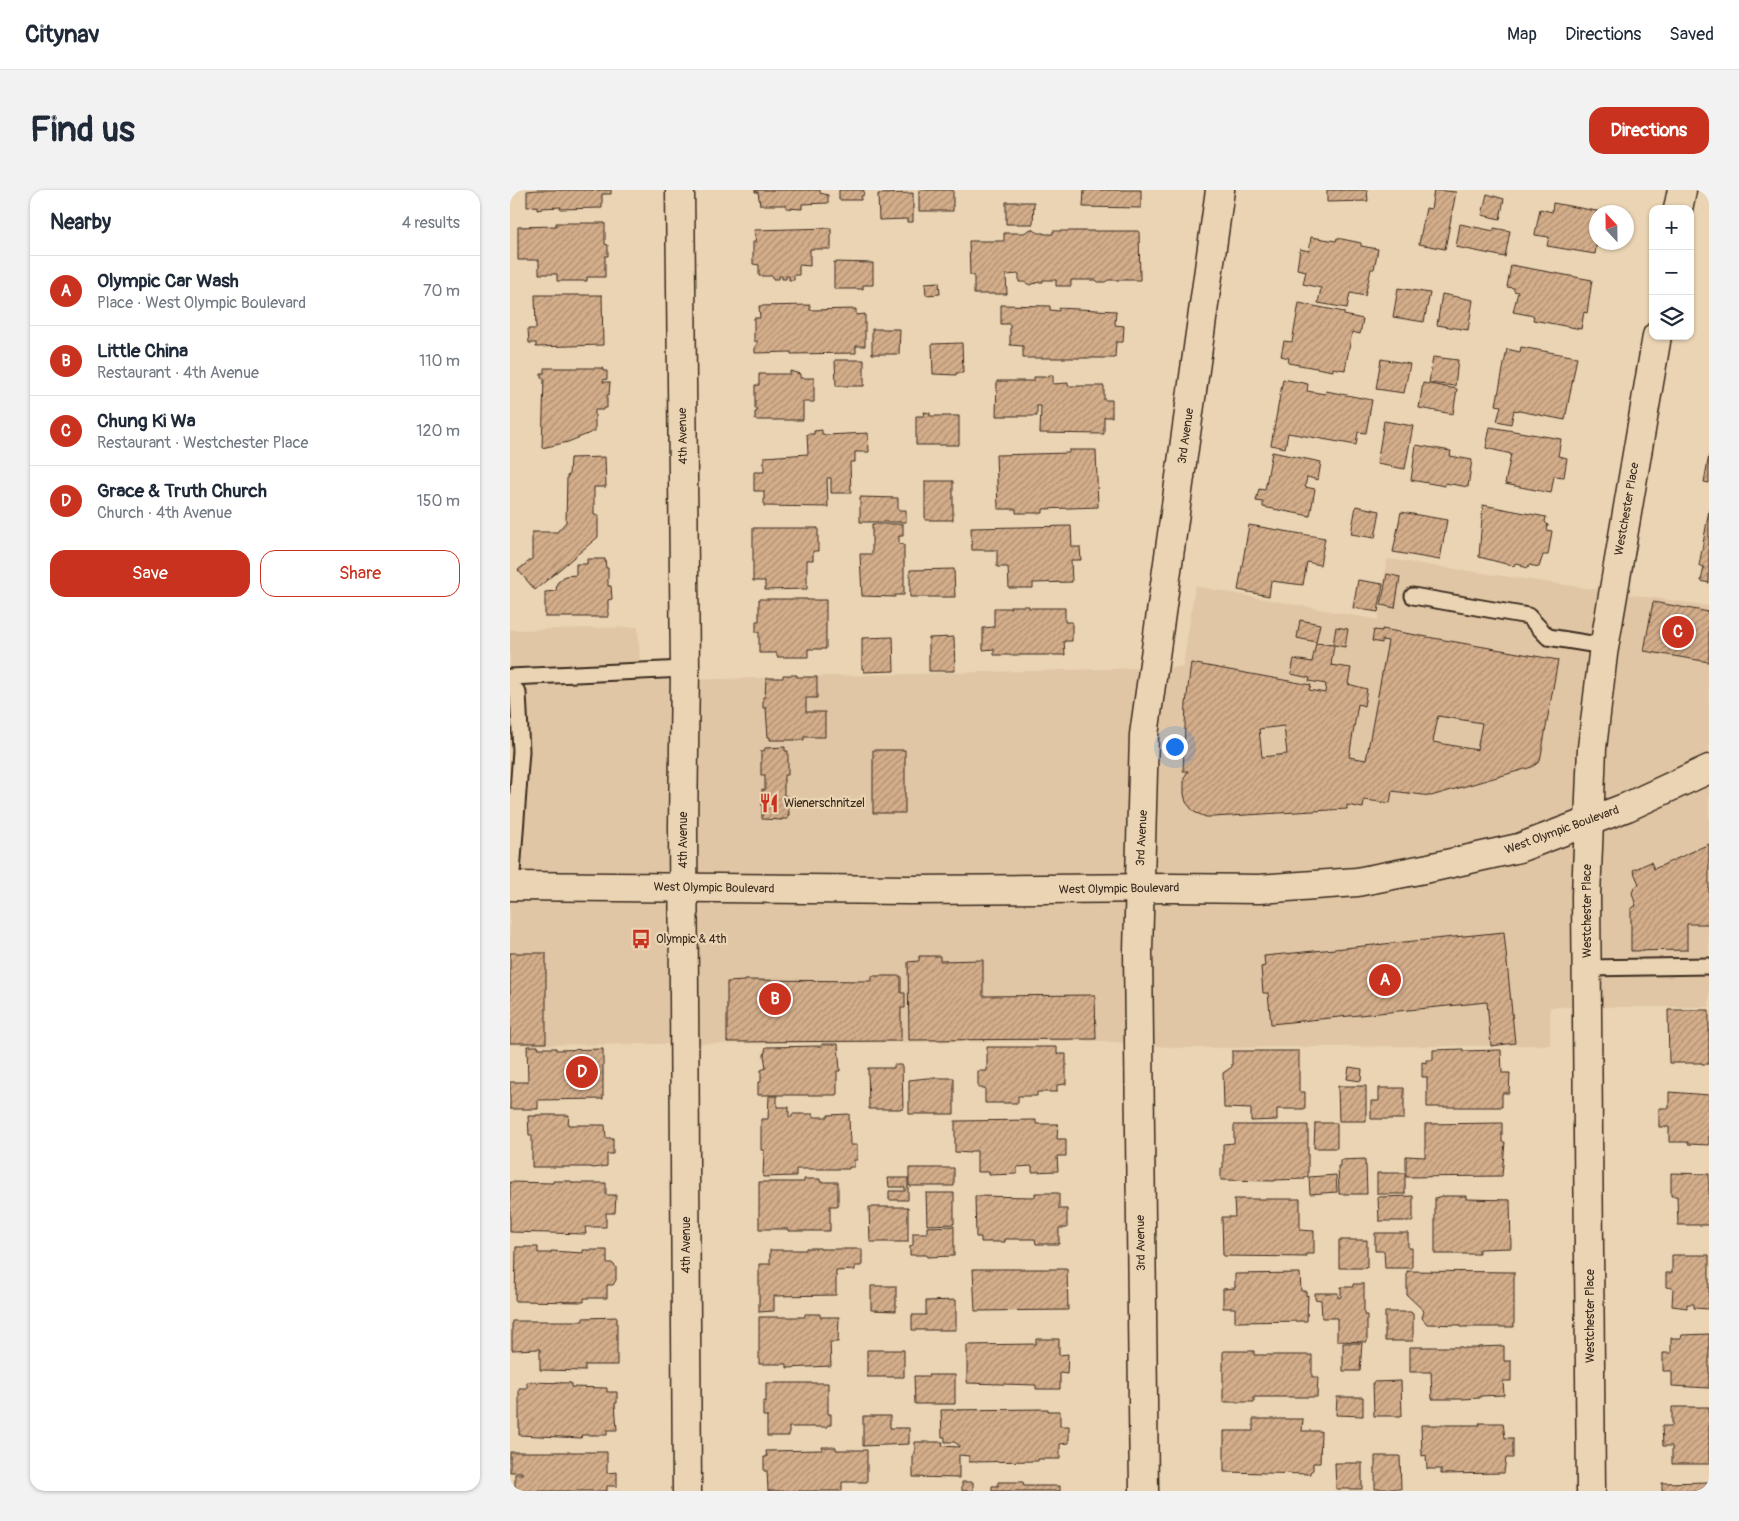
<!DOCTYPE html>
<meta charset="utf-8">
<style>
body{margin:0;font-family:Pangolin,sans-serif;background:#f2f2f3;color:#1f2937}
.controls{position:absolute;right:15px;top:15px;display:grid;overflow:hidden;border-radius:10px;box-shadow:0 1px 4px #0004}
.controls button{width:45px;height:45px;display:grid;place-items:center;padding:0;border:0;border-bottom:1px solid #e0e1e3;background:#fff;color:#1f2937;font:25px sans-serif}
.compass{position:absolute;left:1079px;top:15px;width:45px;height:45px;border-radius:50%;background:#fff;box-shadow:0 1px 4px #0004;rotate:338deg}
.you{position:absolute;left:664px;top:556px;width:18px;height:18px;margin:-12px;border:4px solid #fff;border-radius:50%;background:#1a73e8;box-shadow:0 0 0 8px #1a73e833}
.badge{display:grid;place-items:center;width:32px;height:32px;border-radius:50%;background:#c8321e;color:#fff;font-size:16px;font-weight:700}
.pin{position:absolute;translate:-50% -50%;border:2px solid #fff;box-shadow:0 1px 5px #0006}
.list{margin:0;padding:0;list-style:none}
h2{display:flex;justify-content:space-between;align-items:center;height:65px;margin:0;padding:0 20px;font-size:21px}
h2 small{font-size:16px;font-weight:400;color:#747a83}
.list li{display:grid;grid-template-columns:32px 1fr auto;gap:15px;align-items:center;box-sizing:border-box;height:70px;padding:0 20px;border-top:1px solid #e0e1e3}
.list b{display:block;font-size:19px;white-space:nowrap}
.list p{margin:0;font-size:16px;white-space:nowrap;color:#747a83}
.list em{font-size:16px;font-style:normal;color:#747a83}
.actions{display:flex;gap:10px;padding:15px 20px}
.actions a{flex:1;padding:11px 0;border:1px solid #c8321e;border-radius:15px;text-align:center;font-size:18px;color:#c8321e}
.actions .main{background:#c8321e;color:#fff}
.icon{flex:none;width:28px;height:28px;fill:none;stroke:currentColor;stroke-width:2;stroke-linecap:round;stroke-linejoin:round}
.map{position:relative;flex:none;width:1199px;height:1301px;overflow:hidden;border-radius:15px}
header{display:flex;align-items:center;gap:30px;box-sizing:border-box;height:70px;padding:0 25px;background:#fff;border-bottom:1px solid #e0e1e3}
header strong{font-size:24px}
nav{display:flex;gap:28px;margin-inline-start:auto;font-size:18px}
.intro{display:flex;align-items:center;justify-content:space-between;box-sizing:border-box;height:120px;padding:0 30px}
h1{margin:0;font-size:35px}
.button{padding:12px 22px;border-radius:15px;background:#c8321e;color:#fff;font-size:18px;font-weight:700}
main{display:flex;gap:30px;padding:0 30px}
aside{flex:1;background:#fff;border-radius:15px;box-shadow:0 1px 4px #0004}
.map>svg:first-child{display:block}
.built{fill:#e0c6a4}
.building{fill:url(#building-hatch);stroke:#3b2a1e;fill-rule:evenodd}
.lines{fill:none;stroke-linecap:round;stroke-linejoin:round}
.lane-casing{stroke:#3b2a1e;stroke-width:19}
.street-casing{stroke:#3b2a1e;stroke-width:31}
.primary-casing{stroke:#3b2a1e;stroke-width:31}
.lane{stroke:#ead4b3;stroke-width:15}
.street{stroke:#ead4b3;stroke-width:28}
.primary{stroke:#ead4b3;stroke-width:28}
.labels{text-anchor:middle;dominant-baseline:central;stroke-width:4.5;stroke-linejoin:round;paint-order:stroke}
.street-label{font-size:12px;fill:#3b2a1e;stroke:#ead4b3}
.poi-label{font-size:12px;fill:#3b2a1e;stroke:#ead4b3;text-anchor:start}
</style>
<header>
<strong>Citynav</strong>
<nav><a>Map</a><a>Directions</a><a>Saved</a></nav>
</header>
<div class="intro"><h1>Find us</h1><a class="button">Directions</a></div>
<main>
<aside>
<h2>Nearby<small>4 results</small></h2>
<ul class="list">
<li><span class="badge">A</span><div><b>Olympic Car Wash</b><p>Place · West Olympic Boulevard</p></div><em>70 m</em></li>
<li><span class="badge">B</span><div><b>Little China</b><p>Restaurant · 4th Avenue</p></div><em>110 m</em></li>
<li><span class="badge">C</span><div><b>Chung Ki Wa</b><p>Restaurant · Westchester Place</p></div><em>120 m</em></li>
<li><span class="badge">D</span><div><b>Grace &amp; Truth Church</b><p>Church · 4th Avenue</p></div><em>150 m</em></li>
</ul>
<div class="actions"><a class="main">Save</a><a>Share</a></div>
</aside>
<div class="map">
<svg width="1199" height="1301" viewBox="0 0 1199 1301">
<defs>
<pattern id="building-hatch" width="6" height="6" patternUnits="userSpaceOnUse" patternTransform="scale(1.25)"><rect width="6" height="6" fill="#d4ae8b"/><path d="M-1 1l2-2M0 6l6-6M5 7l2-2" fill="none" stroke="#ad8e71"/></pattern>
</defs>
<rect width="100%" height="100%" fill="#ead4b3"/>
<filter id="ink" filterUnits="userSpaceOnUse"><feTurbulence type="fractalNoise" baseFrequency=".02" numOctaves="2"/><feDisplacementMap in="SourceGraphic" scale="10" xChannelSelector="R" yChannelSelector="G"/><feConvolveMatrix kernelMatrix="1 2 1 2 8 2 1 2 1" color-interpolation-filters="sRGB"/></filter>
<g filter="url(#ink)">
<!-- built -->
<path class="built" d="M 877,369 L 1199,416 L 1199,817 L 1040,817 L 1040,855 L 671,858 L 592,851 L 0,855 L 0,440 L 128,437 L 131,491 L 673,477 L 685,396 L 868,430 Z"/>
<!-- building -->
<path class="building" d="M 27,0 L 101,0 L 101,4 L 92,4 L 92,18 L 50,19 L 51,17 L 32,18 L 32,19 L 27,20 L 27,16 L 17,17 L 17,1 Z
M 245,0 L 310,0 L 310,3 L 318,5 L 318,13 L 292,14 L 292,19 L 276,18 L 276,15 L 250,15 L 248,2 L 245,2 Z
M 329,0 L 354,0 L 353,6 L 351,6 L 351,10 L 329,10 Z
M 409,0 L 443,0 L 443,21 L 409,21 Z
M 574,0 L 631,0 L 631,18 L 573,17 Z
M 817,0 L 857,0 L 858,11 L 817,12 Z
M 924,0 L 946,2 L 935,59 L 909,54 L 916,18 L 921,19 Z
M 403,3 L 403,32 L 397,32 L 397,29 L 369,30 L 368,4 Z
M 977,4 L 994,9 L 990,29 L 972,25 Z
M 496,12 L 524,12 L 523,34 L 496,34 Z
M 1043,13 L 1092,22 L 1086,22 L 1087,52 L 1085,64 L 1037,56 L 1039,47 L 1025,45 L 1030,19 L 1042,22 Z
M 46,33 L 95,33 L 95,54 L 98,55 L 98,66 L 95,66 L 95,87 L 77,87 L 77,91 L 47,91 L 47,84 L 29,84 L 29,70 L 8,70 L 8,37 L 46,36 Z
M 950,34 L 984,41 L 984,38 L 1000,41 L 995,67 L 946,57 Z
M 321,38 L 321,59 L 300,59 L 300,76 L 289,75 L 289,85 L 284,85 L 284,90 L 279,90 L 279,86 L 276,86 L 276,89 L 272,89 L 272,86 L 269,86 L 269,89 L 263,89 L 263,86 L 249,86 L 249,75 L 243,74 L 243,52 L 246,52 L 244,40 Z
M 521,39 L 529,43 L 534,43 L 534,44 L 543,44 L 543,41 L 629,41 L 630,90 L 598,90 L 595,92 L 588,92 L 586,90 L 561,90 L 561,96 L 546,96 L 546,90 L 533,90 L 533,92 L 529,92 L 520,95 L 514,92 L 509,92 L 509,84 L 496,85 L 497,104 L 464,104 L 464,85 L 460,85 L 459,51 L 494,51 L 494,43 L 514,43 Z
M 801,47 L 826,51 L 827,48 L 851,53 L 851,56 L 868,59 L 864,79 L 861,79 L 855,106 L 840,103 L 837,118 L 808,113 L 811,98 L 793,94 L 796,81 L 787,79 L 790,59 L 799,61 Z
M 324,72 L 363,73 L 363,95 L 353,95 L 353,99 L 324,99 Z
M 1001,75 L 1082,90 L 1077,123 L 1074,122 L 1071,139 L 1023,130 L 1024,126 L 1003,122 L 1008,102 L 1004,101 L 1004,98 L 997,97 Z
M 429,92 L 430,104 L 416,105 L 415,93 Z
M 888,98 L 920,103 L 914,132 L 883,127 Z
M 932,104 L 963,110 L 958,140 L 927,135 Z
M 25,105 L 92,105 L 93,155 L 26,157 L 26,153 L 19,153 L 18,139 L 26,139 Z
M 789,113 L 834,122 L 834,125 L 853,129 L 850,144 L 842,142 L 835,180 L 823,178 L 823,181 L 778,173 L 779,168 L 771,166 L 774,151 L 782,152 Z
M 300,115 L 300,120 L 346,119 L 346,125 L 355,124 L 355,156 L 346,156 L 346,163 L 281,164 L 281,162 L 245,163 L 245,156 L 247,155 L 247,151 L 244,151 L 244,128 L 250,128 L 249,116 Z
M 491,115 L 540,116 L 540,120 L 549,121 L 549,118 L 606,121 L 605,135 L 614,136 L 613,152 L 606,152 L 605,168 L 513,168 L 513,156 L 500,155 L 500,134 L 491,134 Z
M 362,139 L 390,139 L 389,164 L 362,164 Z
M 452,153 L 453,183 L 446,183 L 446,185 L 423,184 L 422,154 Z
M 1011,157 L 1067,167 L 1055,230 L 1004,220 L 1001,234 L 987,231 L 991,216 L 986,215 L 997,159 L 1010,162 Z
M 923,167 L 948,170 L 945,196 L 919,193 Z
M 871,169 L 900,174 L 894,203 L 866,199 Z
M 325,170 L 354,170 L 354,196 L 326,196 Z
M 34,178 L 93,178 L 93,181 L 97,181 L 97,189 L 93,190 L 93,192 L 100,192 L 99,205 L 97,205 L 97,218 L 93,218 L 93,220 L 85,220 L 85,241 L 58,252 L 32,258 L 34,188 L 31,188 L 31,183 L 34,183 Z
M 280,181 L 290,184 L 290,188 L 304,188 L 304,212 L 293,212 L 293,230 L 245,230 L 245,222 L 247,222 L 247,219 L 245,219 L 245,195 L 249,195 L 249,184 L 280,184 Z
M 539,185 L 543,185 L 543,194 L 558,193 L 558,196 L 594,196 L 594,210 L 602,210 L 602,227 L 594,227 L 594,244 L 530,243 L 531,216 L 527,216 L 527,226 L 486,226 L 487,191 L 524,191 L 524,187 L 539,187 Z
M 773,189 L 798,194 L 797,201 L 815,204 L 816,201 L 862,210 L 856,243 L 848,242 L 846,255 L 778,243 L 775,258 L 761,255 Z
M 913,193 L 947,199 L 943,224 L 909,218 Z
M 414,222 L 420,223 L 420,226 L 449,226 L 449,255 L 406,255 L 406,226 L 415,226 Z
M 874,231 L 903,236 L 895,279 L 867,274 Z
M 980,237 L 1051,249 L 1048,266 L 1057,268 L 1054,287 L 1044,286 L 1041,303 L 995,294 L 1001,264 L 976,258 Z
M 312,240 L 312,244 L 314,244 L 315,245 L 358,243 L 359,262 L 345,262 L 345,272 L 340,272 L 341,303 L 321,303 L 321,288 L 317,288 L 318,317 L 254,316 L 254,301 L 244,301 L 244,282 L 254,282 L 254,267 L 298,264 L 297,244 L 304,244 L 304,241 Z
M 906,255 L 941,261 L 940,266 L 962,270 L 958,297 L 935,293 L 935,296 L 901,290 Z
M 559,260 L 586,260 L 588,317 L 533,319 L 533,323 L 506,323 L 506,319 L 488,319 L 486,265 L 559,263 Z
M 762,262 L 811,272 L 808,290 L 797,287 L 795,297 L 805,299 L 800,326 L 753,317 L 753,312 L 746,311 L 749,299 L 755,300 Z
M 1199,265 L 1199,293 L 1194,292 Z
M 95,267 L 96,297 L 84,297 L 84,325 L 88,325 L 88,347 L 25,400 L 8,380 L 22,369 L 22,342 L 47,342 L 56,332 L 57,286 L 59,285 L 60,268 Z
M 415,291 L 443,291 L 443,330 L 415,330 Z
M 350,307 L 388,308 L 388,320 L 396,320 L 396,332 L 350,332 Z
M 973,315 L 1036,327 L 1035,332 L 1038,335 L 1037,340 L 1042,341 L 1038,365 L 1033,365 L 1029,377 L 1019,375 L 1018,378 L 1011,376 L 1011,374 L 1005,373 L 1004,376 L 969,367 Z
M 846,316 L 870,321 L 865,348 L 841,344 Z
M 1199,320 L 1199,393 L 1191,391 L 1194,377 L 1189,376 Z
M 891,322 L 937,330 L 930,370 L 883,362 Z
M 362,334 L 393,334 L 393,346 L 389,346 L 389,354 L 394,355 L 394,405 L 385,405 L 385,407 L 352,406 L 350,364 L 362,364 Z
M 739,335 L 815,348 L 810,375 L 797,372 L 793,395 L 761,391 L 759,406 L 728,400 Z
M 561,336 L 562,357 L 570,357 L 571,370 L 561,370 L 562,392 L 523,393 L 523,398 L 499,398 L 498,377 L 487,377 L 487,360 L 462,360 L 461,338 Z
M 243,338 L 308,338 L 308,361 L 303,361 L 303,370 L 297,370 L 297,399 L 255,400 L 255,391 L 243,391 Z
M 77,369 L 95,369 L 96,378 L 98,378 L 98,396 L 101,396 L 102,409 L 98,410 L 98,427 L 35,427 L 35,402 L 46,401 L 47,393 L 55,386 L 66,385 L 66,374 L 77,374 Z
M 444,379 L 445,407 L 400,407 L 400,380 Z
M 877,384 L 890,387 L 885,418 L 871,415 Z
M 848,390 L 873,394 L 868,422 L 843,418 Z
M 249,409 L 297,409 L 297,410 L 316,410 L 316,459 L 298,459 L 298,467 L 267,467 L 267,463 L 249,463 L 249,442 L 246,442 L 246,431 L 249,431 Z
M 1143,412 L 1199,422 L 1199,472 L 1134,461 Z
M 500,416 L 519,416 L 519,418 L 555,418 L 555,432 L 562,432 L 562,451 L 554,451 L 555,465 L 484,465 L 484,459 L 473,460 L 473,438 L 484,437 L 484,418 L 501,418 Z
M 790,430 L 810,434 L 806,452 L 787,448 Z
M 826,437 L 838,439 L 835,457 L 824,455 L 821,475 L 841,478 L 838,494 L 857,499 L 854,516 L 848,514 L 839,567 L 856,570 L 878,451 L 872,450 L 872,453 L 862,451 L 864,440 L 872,441 L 872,439 L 1048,470 L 1030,571 L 1022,577 L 921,606 L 882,601 L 880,613 L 854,610 L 853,618 L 837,615 L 837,619 L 703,627 L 696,627 L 684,622 L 676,612 L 674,604 L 674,588 L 678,581 L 673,581 L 676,514 L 681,473 L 801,495 L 799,500 L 815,503 L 816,494 L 799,491 L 800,488 L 781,484 L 784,469 L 802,472 L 806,453 L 823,455 ZM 928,526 L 972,533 L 967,560 L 923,552 ZM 774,536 L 777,564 L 752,567 L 749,539 Z
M 383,447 L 384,481 L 354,482 L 354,479 L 352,479 L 352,448 Z
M 444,447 L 445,481 L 419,481 L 419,448 Z
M 273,485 L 287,485 L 287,487 L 307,487 L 307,508 L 296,508 L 296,522 L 315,522 L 315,547 L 294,547 L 294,550 L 260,550 L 260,547 L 258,547 L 256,518 L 253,518 L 253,507 L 255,507 L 256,488 L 273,488 Z
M 275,557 L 275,561 L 278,561 L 278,585 L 274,585 L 274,606 L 278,606 L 279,625 L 278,625 L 278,629 L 272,629 L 272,630 L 252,629 L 252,599 L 255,600 L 255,585 L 251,585 L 251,561 L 254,561 L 255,558 Z
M 363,560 L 395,560 L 395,623 L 363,623 Z
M 1199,654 L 1199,734 L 1177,734 L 1177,760 L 1121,761 L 1121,718 L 1126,716 L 1122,703 L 1124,698 L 1129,694 L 1123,680 L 1141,672 L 1144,679 Z
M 994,742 L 1005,853 L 981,856 L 977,812 L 761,834 L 758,803 L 753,803 L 751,777 L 755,776 L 754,766 Z
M 0,763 L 36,763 L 36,853 L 0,853 Z
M 409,766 L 430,766 L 430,771 L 473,770 L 473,806 L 585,805 L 586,849 L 399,850 L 398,772 L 409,771 Z
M 362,786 L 391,786 L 391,803 L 395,803 L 395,818 L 391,818 L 391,851 L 217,852 L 217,792 L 234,791 L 234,790 L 362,791 Z
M 1158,820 L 1199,820 L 1199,874 L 1192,874 L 1192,873 L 1159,873 Z
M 312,854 L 328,854 L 330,881 L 327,881 L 327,905 L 248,905 L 248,892 L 251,892 L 251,880 L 256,878 L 254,865 L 256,857 L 312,856 Z
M 17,856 L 28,856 L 28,858 L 46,858 L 46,860 L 93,859 L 93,909 L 28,910 L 28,919 L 0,919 L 0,892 L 18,892 Z
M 477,857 L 547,857 L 547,864 L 556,864 L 556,894 L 547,895 L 547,902 L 527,902 L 527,906 L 508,906 L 508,913 L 475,913 L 475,898 L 468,898 L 468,881 L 477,881 Z
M 953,859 L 953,861 L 991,860 L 992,883 L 1000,883 L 999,903 L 992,903 L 992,917 L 917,917 L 917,887 L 912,887 L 912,872 L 916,873 L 916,870 L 923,870 L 923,860 Z
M 722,861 L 789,861 L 789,902 L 795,902 L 795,919 L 767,919 L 767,930 L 741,931 L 741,919 L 714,918 L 713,883 L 722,877 Z
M 384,875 L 392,875 L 393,919 L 359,919 L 358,878 L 384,878 Z
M 839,877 L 852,879 L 851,891 L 837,889 Z
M 417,888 L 444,888 L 444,924 L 399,924 L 399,890 Z
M 828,896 L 856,896 L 856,931 L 829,931 Z
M 869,898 L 894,898 L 894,929 L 861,929 L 861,911 L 869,911 Z
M 1159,902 L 1199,905 L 1199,955 L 1178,954 L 1178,952 L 1159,952 L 1159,937 L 1149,937 L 1149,918 L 1159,918 Z
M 259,906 L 267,906 L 267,917 L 279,917 L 279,927 L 282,927 L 282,924 L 303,924 L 303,927 L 318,927 L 318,925 L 339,924 L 340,955 L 347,955 L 347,970 L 344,970 L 344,977 L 339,977 L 339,979 L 286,979 L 286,986 L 253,987 L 254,960 L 251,960 L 251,929 L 258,929 Z
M 26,925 L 59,925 L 58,935 L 95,935 L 96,948 L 103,948 L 103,964 L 97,964 L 97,976 L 84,978 L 80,977 L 22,977 L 22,945 L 19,945 L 18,926 L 26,926 Z
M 526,930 L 526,934 L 548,934 L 547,949 L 556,949 L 556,966 L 547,966 L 548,981 L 522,982 L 522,976 L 507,977 L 507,984 L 479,985 L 479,982 L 467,982 L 467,961 L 460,961 L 460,963 L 445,962 L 445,931 Z
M 805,933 L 827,933 L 827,958 L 804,958 Z
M 992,933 L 992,952 L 995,952 L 992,986 L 896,987 L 896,966 L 915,967 L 915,934 Z
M 724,935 L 798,935 L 798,987 L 795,987 L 795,989 L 765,990 L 765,991 L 711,990 L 711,978 L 713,978 L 713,954 L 724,953 Z
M 855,969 L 855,975 L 856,975 L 857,1004 L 829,1004 L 828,976 L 830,976 L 830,970 Z
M 399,978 L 444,978 L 444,996 L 399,996 Z
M 867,983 L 895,983 L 895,1004 L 867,1004 Z
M 1161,983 L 1199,984 L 1199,1035 L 1168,1035 L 1167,1006 L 1161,1006 Z
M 826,985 L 827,1002 L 800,1004 L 799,987 Z
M 378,988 L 398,988 L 398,1010 L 379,1010 L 379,1001 L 395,1001 L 395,997 L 379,997 Z
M 294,989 L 310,989 L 310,992 L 328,992 L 328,1016 L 320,1016 L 320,1041 L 278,1041 L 278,1039 L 249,1039 L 249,992 L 294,992 Z
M 43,991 L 61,991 L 62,993 L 96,993 L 96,1005 L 106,1005 L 105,1023 L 96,1023 L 96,1037 L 75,1037 L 76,1044 L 0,1042 L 0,992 L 43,993 Z
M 416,1003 L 444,1003 L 444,1034 L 417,1035 Z
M 525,1003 L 549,1003 L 549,1019 L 557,1019 L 557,1038 L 549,1038 L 549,1054 L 526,1054 L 525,1049 L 495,1049 L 495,1052 L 471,1052 L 471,1047 L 466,1047 L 465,1006 L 525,1007 Z
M 903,1006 L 903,1031 L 869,1031 L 868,1007 Z
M 932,1006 L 956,1006 L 956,1009 L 1000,1010 L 1001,1058 L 969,1059 L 969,1064 L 925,1064 L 925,1008 Z
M 724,1009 L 790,1009 L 790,1040 L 804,1041 L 804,1064 L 796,1064 L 797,1067 L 713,1066 L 712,1027 L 725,1027 Z
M 359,1017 L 398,1017 L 398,1052 L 360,1052 Z
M 444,1036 L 444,1066 L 417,1067 L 417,1065 L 400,1065 L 400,1056 L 403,1055 L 403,1043 L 417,1043 L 417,1037 Z
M 865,1043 L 898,1043 L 898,1058 L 902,1058 L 902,1078 L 875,1078 L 874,1061 L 865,1061 Z
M 829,1050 L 857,1050 L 857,1078 L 829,1078 Z
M 6,1057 L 28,1057 L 28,1063 L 41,1063 L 41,1061 L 73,1063 L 73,1060 L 97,1060 L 97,1073 L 102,1073 L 106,1077 L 106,1090 L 103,1095 L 97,1095 L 97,1108 L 74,1108 L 74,1112 L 5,1111 Z
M 296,1058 L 310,1058 L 310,1059 L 352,1059 L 352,1076 L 345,1076 L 345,1080 L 326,1081 L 326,1105 L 264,1106 L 264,1121 L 249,1122 L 249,1074 L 260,1074 L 260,1060 L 296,1060 Z
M 1162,1065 L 1199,1065 L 1199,1119 L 1184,1118 L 1184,1114 L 1177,1114 L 1177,1118 L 1162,1116 L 1163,1098 L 1156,1097 L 1156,1083 L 1162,1083 Z
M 463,1079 L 557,1079 L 558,1120 L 465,1121 Z
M 897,1081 L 1004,1082 L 1004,1137 L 950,1137 L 950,1135 L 917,1134 L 912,1128 L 914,1121 L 897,1105 Z
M 790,1083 L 791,1101 L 796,1101 L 796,1106 L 798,1105 L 797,1131 L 725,1132 L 725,1118 L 713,1118 L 713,1099 L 725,1098 L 725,1084 Z
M 843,1094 L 854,1094 L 854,1125 L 857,1125 L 857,1152 L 827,1151 L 827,1128 L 812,1128 L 811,1110 L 805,1109 L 805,1103 L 828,1103 L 828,1108 L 831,1107 L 831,1097 L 843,1097 Z
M 361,1096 L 386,1096 L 386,1121 L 361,1120 Z
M 446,1110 L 446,1140 L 402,1140 L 402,1125 L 416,1125 L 416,1111 Z
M 875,1122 L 901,1122 L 903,1124 L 903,1151 L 875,1151 Z
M 295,1124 L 310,1124 L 310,1127 L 329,1127 L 328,1152 L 320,1152 L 321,1176 L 277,1178 L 277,1174 L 249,1174 L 249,1127 L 295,1127 Z
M 107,1127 L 107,1175 L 75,1175 L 75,1181 L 30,1180 L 30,1159 L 2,1160 L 2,1131 L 73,1131 L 73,1128 Z
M 1199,1144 L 1199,1198 L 1162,1196 L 1162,1181 L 1153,1181 L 1153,1163 L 1161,1163 L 1161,1148 L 1171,1148 L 1172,1145 Z
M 526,1149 L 549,1149 L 549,1165 L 558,1164 L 557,1184 L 550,1183 L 550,1199 L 526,1199 L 526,1195 L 457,1193 L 457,1155 L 526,1154 Z
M 833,1153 L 852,1153 L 850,1181 L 833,1181 Z
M 994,1156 L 994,1171 L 1001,1171 L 1001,1191 L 993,1191 L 994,1205 L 970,1206 L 970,1208 L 952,1209 L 922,1209 L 921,1182 L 900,1182 L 900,1157 L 952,1157 L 953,1158 L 968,1158 L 968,1157 Z
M 357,1160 L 394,1160 L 394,1187 L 357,1187 Z
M 713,1161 L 744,1161 L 744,1165 L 802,1165 L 802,1187 L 808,1187 L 807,1207 L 744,1207 L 744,1212 L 713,1212 Z
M 418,1185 L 445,1185 L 445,1214 L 405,1214 L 404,1186 L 419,1186 Z
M 891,1191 L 892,1226 L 864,1226 L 863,1192 Z
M 17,1192 L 61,1193 L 61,1197 L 97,1198 L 97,1202 L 107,1202 L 107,1213 L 105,1213 L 107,1240 L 97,1240 L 97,1245 L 72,1245 L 71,1248 L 9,1245 L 9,1198 L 17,1198 Z
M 256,1193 L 318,1193 L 318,1224 L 321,1224 L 321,1235 L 318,1235 L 318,1237 L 279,1237 L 279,1246 L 257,1246 L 257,1226 L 253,1226 L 253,1211 L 256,1212 Z
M 827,1207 L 853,1207 L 853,1226 L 826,1225 Z
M 1162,1217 L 1199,1217 L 1199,1274 L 1162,1274 L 1162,1256 L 1153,1256 L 1152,1236 L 1162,1236 Z
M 538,1219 L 538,1221 L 550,1221 L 550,1236 L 559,1236 L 559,1253 L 550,1254 L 550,1269 L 528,1269 L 528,1271 L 459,1272 L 459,1266 L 449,1265 L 449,1288 L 403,1287 L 403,1264 L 405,1265 L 405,1252 L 433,1252 L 432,1256 L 449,1257 L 449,1255 L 444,1252 L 435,1252 L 435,1247 L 432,1247 L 431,1220 Z
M 353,1226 L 380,1226 L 380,1238 L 399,1238 L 399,1254 L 353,1256 Z
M 743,1229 L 793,1229 L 792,1241 L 811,1241 L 810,1273 L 803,1273 L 803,1280 L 800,1282 L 800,1284 L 714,1282 L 714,1241 L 743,1241 Z
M 969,1233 L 993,1233 L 995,1248 L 1003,1248 L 1003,1268 L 996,1268 L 994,1283 L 931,1284 L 931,1279 L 917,1279 L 916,1265 L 912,1266 L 911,1235 L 970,1235 Z
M 312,1257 L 326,1257 L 326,1260 L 357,1260 L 357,1292 L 332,1292 L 332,1301 L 258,1301 L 257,1281 L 254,1281 L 254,1267 L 257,1267 L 256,1261 L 312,1260 Z
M 0,1262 L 97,1262 L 97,1283 L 107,1282 L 107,1296 L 97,1296 L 97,1301 L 5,1301 L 5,1284 L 12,1284 L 12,1282 L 0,1282 Z
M 865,1266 L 890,1266 L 891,1299 L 865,1299 Z
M 825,1273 L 852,1273 L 852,1299 L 826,1299 Z
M 452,1292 L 463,1292 L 463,1301 L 452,1301 Z
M 488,1292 L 513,1292 L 514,1296 L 550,1296 L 550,1301 L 482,1301 L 482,1296 L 488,1296 Z
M 1199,1292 L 1199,1301 L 1152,1301 L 1152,1293 Z"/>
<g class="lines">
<defs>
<path id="lane" d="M 903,406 L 1018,426 L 1038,447 L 1094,456
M 0,487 L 175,479
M 0,493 L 8,503 L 11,561 L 1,696
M 1077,778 L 1199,776"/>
<path id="street" d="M 170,0 L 175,479 L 173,638 L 177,1301
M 1168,19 L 1172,0
M 634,1301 L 628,761 L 634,545 L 710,0
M 1081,1301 L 1076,706 L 1082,558 L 1093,464 L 1147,146"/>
<path id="primary" d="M 0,696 L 399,700 L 663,698 L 749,699 L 847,692 L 919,678 L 1009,658 L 1117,617 L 1199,579"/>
</defs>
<!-- lane casing -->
<use href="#lane" class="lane-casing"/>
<!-- street casing -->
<use href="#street" class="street-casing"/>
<!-- primary casing -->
<use href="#primary" class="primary-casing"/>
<!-- lane -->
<use href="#lane" class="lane"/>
<!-- street -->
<use href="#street" class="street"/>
<!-- primary -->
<use href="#primary" class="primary"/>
</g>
</g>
<!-- icons -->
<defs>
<symbol id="restaurant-bare" viewBox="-9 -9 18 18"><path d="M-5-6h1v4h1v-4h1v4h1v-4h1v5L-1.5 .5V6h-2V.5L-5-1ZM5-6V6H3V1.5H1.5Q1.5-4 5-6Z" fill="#c8321e" stroke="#ead4b3" stroke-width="2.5" paint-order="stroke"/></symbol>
<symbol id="bus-bare" viewBox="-9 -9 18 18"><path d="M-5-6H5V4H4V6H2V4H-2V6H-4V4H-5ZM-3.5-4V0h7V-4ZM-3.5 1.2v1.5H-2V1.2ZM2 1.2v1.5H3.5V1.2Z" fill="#c8321e" stroke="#ead4b3" stroke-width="2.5" paint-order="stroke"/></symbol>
</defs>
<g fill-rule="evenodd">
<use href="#restaurant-bare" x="245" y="599" width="28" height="28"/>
<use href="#bus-bare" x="117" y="735" width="28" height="28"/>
</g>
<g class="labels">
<!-- street labels -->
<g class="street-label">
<text transform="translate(173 246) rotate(-91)">4th Avenue</text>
<text transform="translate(676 246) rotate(-82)">3rd Avenue</text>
<text transform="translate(1117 319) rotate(-80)">Westchester Place</text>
<text transform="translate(1052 640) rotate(-20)">West Olympic Boulevard</text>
<text transform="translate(632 648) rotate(-87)">3rd Avenue</text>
<text transform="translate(173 650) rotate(-90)">4th Avenue</text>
<text transform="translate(204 698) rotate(1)">West Olympic Boulevard</text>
<text transform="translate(609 699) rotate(-1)">West Olympic Boulevard</text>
<text transform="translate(1077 721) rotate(-90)">Westchester Place</text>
<text transform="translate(631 1053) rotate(-91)">3rd Avenue</text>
<text transform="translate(176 1055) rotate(-90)">4th Avenue</text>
<text transform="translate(1080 1126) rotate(-90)">Westchester Place</text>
</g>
<!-- poi labels -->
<g class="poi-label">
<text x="274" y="613">Wienerschnitzel</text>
<text x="146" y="749">Olympic &amp; 4th</text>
</g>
</g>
</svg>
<div class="controls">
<button>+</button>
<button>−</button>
<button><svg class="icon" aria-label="layers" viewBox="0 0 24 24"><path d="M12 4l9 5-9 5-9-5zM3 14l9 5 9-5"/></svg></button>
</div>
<svg class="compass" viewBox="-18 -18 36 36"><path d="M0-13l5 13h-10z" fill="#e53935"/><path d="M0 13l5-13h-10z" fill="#747a83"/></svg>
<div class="you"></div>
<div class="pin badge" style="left:875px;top:790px">A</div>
<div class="pin badge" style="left:265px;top:809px">B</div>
<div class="pin badge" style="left:1168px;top:442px">C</div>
<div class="pin badge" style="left:72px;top:882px">D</div>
</div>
</main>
